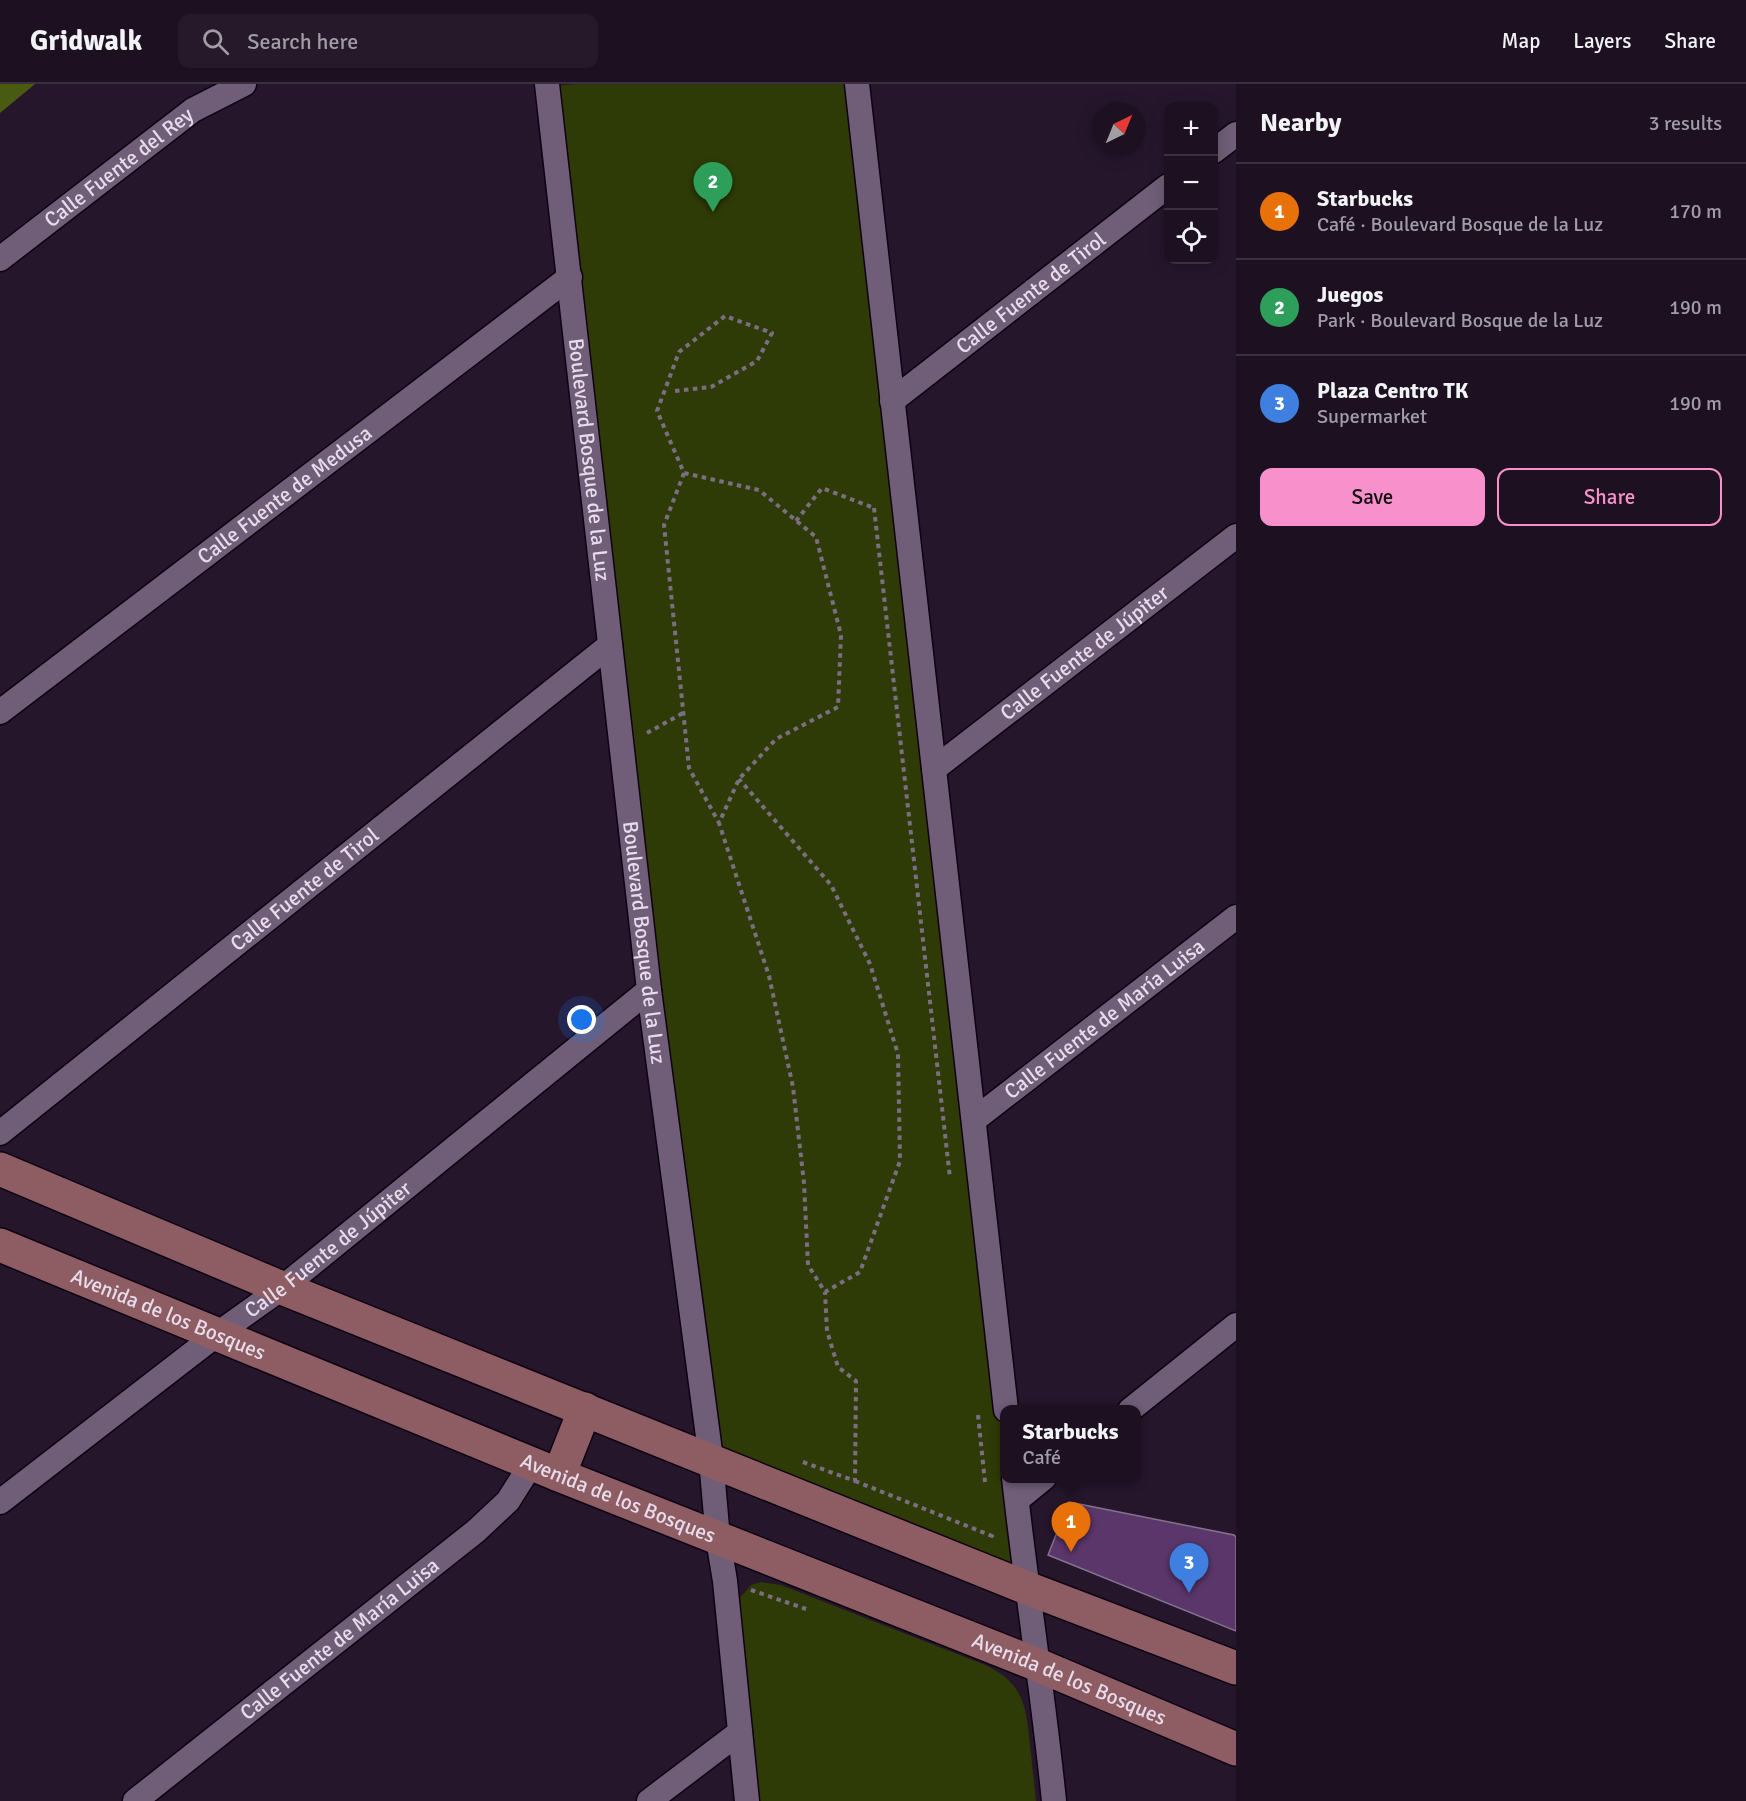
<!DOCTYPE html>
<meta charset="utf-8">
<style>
body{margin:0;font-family:Signika,sans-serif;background:#25192a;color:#f1f3f6}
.controls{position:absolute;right:18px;top:18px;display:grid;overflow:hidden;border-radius:12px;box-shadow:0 3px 15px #0003}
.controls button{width:54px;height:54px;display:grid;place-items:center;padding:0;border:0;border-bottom:2px solid #3a303f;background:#1c1021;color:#f1f3f6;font:30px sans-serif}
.compass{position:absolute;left:1092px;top:18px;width:54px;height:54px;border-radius:50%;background:#1c1021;box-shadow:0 3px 15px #0003;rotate:43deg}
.you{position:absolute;left:582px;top:936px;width:21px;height:21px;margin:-15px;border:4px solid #fff;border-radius:50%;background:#1a73e8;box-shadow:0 0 0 9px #1a73e833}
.badge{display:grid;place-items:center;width:39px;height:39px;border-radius:50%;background:#f890cc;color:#fff;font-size:20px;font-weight:700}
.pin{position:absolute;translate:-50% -50px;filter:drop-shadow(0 2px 3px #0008)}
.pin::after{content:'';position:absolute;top:32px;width:21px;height:18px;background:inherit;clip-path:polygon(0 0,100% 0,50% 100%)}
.popup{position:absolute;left:1000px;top:1321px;width:141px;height:78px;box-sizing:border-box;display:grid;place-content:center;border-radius:12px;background:#1c1021;filter:drop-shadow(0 2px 4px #0005);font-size:20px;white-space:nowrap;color:#a09da5}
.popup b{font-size:22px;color:#f1f3f6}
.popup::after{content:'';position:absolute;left:50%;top:100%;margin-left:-12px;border:12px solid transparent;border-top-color:#1c1021}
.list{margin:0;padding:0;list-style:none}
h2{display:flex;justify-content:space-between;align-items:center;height:78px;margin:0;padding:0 24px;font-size:26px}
h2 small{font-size:20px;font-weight:400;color:#a09da5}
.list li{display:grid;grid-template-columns:39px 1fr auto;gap:18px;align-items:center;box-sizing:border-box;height:96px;padding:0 24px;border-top:2px solid #3a303f}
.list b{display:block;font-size:22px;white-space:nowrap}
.list p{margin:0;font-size:20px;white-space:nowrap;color:#a09da5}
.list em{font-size:20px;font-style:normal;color:#a09da5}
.actions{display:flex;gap:12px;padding:18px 24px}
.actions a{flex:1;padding:14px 0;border:2px solid #f890cc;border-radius:12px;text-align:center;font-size:21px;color:#f890cc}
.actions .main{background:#f890cc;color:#111}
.icon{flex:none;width:33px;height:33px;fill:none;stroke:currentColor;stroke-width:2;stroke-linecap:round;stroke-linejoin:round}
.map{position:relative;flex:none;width:1236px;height:1717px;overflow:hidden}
header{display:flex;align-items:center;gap:36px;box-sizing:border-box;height:84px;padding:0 30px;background:#1c1021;border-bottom:2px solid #3a303f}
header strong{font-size:28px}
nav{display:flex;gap:33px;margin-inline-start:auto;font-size:21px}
.search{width:420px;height:54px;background:#25192a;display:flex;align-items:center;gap:15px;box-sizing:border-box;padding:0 21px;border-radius:12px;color:#a09da5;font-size:22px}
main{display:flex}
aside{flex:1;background:#1c1021}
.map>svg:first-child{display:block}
.green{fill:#2f3b06}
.forest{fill:#495b13}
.building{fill:#5b366b;stroke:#85738e;stroke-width:1.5}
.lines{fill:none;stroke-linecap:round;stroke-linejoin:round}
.street-casing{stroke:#0e0213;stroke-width:27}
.secondary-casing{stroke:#0e0213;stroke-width:36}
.path{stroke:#7c6e82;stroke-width:4;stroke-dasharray:4.5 4.5;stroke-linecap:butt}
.street{stroke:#705e78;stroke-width:24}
.secondary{stroke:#8e5d63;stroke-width:33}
.labels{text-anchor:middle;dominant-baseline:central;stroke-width:5;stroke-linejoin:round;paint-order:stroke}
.street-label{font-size:21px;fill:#e7dcec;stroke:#25162c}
</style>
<header>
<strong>Gridwalk</strong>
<div class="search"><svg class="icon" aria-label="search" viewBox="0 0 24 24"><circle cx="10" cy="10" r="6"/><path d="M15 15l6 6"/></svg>Search here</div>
<nav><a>Map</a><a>Layers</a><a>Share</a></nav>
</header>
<main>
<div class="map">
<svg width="1236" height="1717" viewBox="0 0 1236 1717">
<rect width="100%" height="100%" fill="#25162c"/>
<!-- green -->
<path class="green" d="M 577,0 L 850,0 L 1005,1376 L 1005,1394 L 1018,1494 L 705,1369 L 552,2 Z
M 761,1498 L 781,1501 L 985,1581 C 1024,1599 1026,1622 1030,1661 C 1032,1680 1034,1698 1036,1717 L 759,1717 L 739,1515 L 751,1501 Z"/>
<!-- forest -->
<path class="forest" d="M 0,0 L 35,0 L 0,29 Z"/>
<!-- building -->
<path class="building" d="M 1069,1418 L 1234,1451 L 1236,1453 L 1236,1547 L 1048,1471 Z"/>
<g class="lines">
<defs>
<g id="street">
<path id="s1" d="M 547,0 L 649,906 L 711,1375 L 718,1455 L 725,1497 L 747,1717"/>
<path d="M 857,0 L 1006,1326"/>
<path d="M 1214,67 L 1236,50"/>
<path id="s2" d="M 0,175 L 193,26 L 244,0"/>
<path id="s3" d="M 892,317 L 1168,102"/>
<path id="s4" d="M 0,628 L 570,193"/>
<path id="s5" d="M 934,685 L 1236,452"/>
<path id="s6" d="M 974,1036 L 1236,833"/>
<path id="s7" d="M 0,1049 L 610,561"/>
<path d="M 1130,1326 L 1236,1241"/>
<path d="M 1014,1394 C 1026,1502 1043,1609 1054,1717"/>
<path d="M 1017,1416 L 1044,1394"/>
<path id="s8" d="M 0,1418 L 216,1251 L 282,1204 L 649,906"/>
<path id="s9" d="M 135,1717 L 476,1447 L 508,1417 L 532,1379"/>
<path d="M 649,1717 L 740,1648"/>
</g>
<g id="secondary">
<path d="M 0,1085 L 282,1204 L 1027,1504 L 1236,1584"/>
<path id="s10" d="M 0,1161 L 559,1391 L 1038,1581 L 1236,1665"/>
<path d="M 559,1391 L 585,1325"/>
</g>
</defs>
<!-- street casing -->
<use href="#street" class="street-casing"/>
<!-- secondary casing -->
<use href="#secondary" class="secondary-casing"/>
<!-- path -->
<path class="path" d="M 675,307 L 711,303 L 757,277 L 772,249 L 725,232 L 679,268 L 657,327 L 684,389 L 759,406 L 816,453 L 841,551 L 838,623 L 776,655 L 739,695 L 719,739 L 769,892 L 793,1003 L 804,1099 L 808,1181 L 825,1208 L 860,1188 L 900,1077 L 898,970 L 870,880 L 831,801 L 739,695
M 684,389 L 664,441 L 689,684 L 719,739
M 874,424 L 950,1094
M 796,437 L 822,404 L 874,424
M 647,649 L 683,629
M 978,1331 L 985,1398
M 803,1378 L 855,1397 L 856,1297 L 838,1283 L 827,1247 L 825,1208
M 855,1397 L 992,1452 L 991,1450
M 751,1506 L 806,1525"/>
<!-- street -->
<use href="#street" class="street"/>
<!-- secondary -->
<use href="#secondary" class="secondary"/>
</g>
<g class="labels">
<!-- street labels -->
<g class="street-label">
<text stroke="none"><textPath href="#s2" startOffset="150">Calle Fuente del Rey</textPath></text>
<text stroke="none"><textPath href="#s3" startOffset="176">Calle Fuente de Tirol</textPath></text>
<text stroke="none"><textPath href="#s1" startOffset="378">Boulevard Bosque de la Luz</textPath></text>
<text stroke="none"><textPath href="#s4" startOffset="358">Calle Fuente de Medusa</textPath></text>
<text stroke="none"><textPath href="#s5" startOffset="190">Calle Fuente de Júpiter</textPath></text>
<text stroke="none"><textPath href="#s7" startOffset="390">Calle Fuente de Tirol</textPath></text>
<text stroke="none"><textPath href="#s1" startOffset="864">Boulevard Bosque de la Luz</textPath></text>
<text stroke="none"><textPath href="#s6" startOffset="165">Calle Fuente de María Luisa</textPath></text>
<text stroke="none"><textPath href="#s8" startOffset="414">Calle Fuente de Júpiter</textPath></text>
<text stroke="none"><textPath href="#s10" startOffset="182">Avenida de los Bosques</textPath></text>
<text stroke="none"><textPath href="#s10" startOffset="668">Avenida de los Bosques</textPath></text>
<text stroke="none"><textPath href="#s9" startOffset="261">Calle Fuente de María Luisa</textPath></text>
<text stroke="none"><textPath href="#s10" startOffset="1154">Avenida de los Bosques</textPath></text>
</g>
</g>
</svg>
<div class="controls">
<button>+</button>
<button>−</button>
<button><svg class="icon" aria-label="locate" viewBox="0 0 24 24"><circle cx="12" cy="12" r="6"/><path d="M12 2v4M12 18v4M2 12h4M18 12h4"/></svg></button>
</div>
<svg class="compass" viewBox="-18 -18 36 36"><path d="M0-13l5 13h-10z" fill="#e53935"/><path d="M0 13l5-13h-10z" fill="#a09da5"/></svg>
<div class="you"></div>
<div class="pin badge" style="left:1071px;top:1468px;background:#e8710a">1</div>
<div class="popup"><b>Starbucks</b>Café</div>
<div class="pin badge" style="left:713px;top:128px;background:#2e9e5b">2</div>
<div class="pin badge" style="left:1189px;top:1509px;background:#3f7fe0">3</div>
</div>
<aside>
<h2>Nearby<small>3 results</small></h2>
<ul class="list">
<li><span class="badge" style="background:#e8710a">1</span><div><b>Starbucks</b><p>Café · Boulevard Bosque de la Luz</p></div><em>170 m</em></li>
<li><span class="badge" style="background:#2e9e5b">2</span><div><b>Juegos</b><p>Park · Boulevard Bosque de la Luz</p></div><em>190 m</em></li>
<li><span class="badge" style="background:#3f7fe0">3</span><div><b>Plaza Centro TK</b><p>Supermarket</p></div><em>190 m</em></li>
</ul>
<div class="actions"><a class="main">Save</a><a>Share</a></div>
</aside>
</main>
